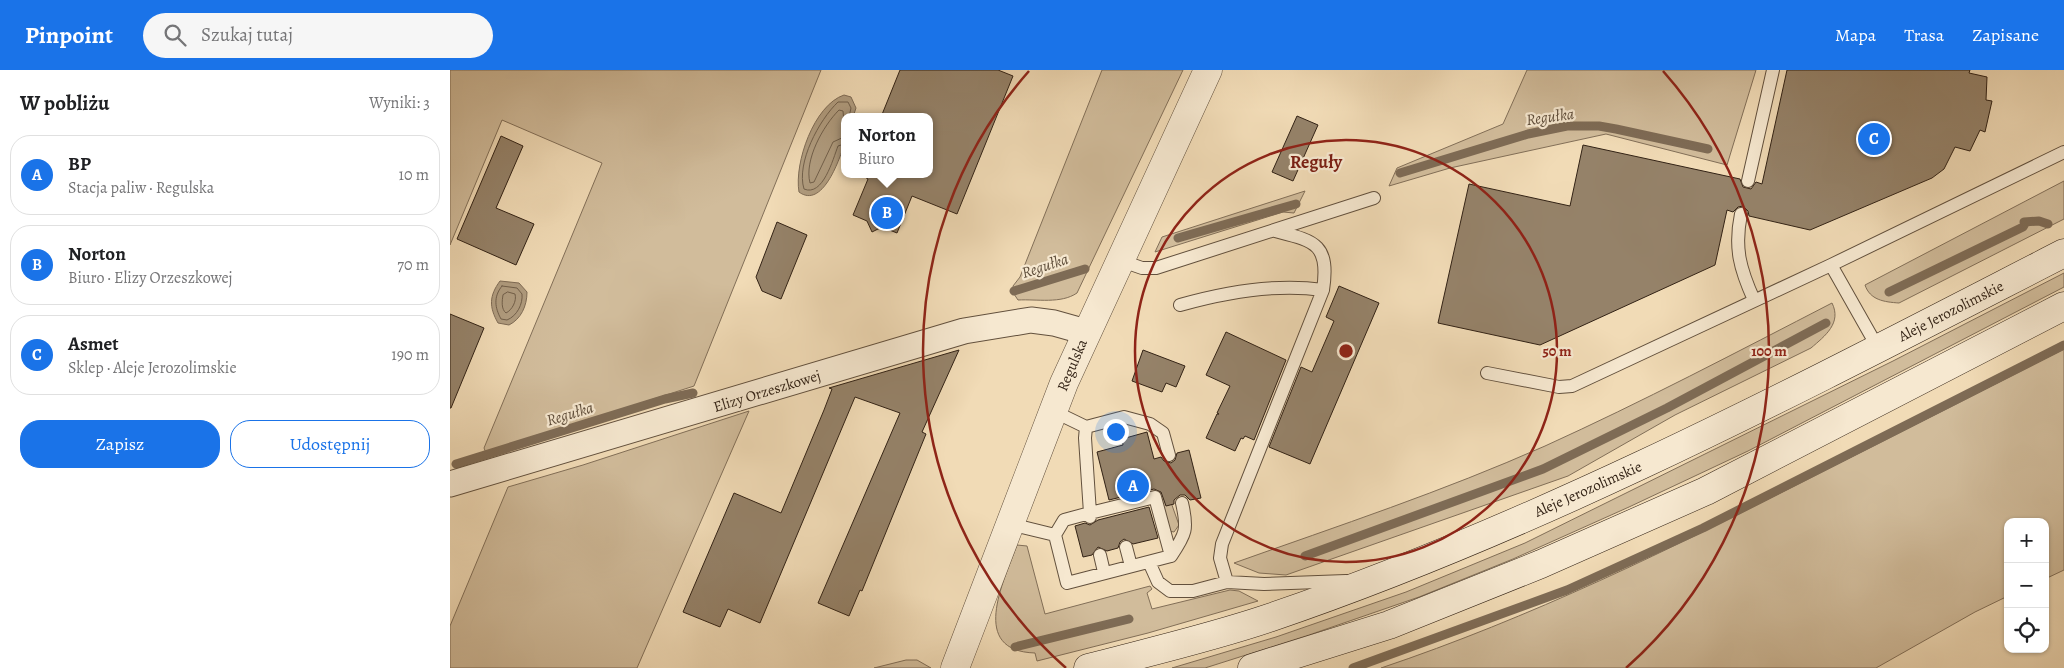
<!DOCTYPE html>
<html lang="pl">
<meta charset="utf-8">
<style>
body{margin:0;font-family:Alegreya,serif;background:#f6f6f6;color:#202124}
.controls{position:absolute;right:15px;bottom:15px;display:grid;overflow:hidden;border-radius:10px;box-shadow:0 1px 4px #0004}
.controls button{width:45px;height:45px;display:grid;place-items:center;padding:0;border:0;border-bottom:1px solid #e0e0e0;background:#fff;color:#202124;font:25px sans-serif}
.you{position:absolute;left:665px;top:361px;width:18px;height:18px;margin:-12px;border:4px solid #fff;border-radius:50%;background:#1a73e8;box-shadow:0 0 0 8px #1a73e833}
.badge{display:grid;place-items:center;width:32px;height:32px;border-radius:50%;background:#1a73e8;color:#fff;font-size:16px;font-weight:700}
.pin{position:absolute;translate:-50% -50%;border:2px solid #fff;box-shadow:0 1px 5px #0006}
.popup{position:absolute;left:391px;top:43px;width:92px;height:65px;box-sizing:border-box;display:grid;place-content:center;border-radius:10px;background:#fff;filter:drop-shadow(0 1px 4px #0005);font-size:16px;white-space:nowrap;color:#757577}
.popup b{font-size:19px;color:#202124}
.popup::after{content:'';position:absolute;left:50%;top:100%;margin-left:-10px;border:10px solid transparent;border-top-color:#fff}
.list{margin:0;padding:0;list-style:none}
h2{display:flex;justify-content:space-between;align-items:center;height:65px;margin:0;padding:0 20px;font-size:21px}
h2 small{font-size:16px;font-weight:400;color:#757577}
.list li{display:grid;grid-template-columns:32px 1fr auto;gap:15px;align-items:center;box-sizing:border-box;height:80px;margin:0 10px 10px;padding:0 10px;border:1px solid #e0e0e0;border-radius:20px}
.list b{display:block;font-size:19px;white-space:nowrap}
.list p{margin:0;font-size:16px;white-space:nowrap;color:#757577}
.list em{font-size:16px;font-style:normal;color:#757577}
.actions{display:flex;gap:10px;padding:15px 20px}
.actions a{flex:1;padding:11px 0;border:1px solid #1a73e8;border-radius:20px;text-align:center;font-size:18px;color:#1a73e8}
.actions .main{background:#1a73e8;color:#fff}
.icon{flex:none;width:28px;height:28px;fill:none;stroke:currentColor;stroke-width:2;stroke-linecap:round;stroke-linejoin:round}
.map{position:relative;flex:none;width:1614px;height:598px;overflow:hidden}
header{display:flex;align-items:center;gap:30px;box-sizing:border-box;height:70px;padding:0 25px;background:#1a73e8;color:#fff}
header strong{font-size:24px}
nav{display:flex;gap:28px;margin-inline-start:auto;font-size:18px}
.search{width:350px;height:45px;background:#f6f6f6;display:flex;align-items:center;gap:12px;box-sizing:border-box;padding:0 18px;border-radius:28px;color:#757577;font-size:19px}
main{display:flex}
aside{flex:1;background:#fff}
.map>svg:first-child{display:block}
.green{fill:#d1bc9b;stroke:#826f58}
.water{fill:#b09c7f;stroke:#7e6b55}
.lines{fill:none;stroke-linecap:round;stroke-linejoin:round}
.shore{stroke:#715f4a;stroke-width:1}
.stream{stroke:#7e6b55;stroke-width:9}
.building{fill:#958269;stroke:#322215}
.service-casing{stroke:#62503d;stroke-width:14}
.minor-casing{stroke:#62503d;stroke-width:27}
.tertiary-casing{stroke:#62503d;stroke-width:29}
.secondary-casing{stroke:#322215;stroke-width:29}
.service{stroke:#f6e8d0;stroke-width:12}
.minor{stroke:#f6e8d0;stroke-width:25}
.tertiary{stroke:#f6e8d0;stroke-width:28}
.secondary{stroke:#f6e8d0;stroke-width:28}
.ring{fill:none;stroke:#8f2418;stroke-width:2.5}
.labels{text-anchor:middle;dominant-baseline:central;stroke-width:4.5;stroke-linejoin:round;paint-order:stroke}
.street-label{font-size:15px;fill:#322215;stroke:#f6e8d0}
.water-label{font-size:16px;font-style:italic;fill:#5e4d3a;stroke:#f6e8d0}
.quarter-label{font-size:18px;font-weight:bold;fill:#7a1f14;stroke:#f6e8d0}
.centre{fill:#8f2418;stroke:#f6e8d0;stroke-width:2.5}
.ring-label{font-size:15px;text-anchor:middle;font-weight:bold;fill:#8f2418;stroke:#f6e8d0;stroke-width:4.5;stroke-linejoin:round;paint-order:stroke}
</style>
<header>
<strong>Pinpoint</strong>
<div class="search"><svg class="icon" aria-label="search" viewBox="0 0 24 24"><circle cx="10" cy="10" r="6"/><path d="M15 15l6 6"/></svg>Szukaj tutaj</div>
<nav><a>Mapa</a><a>Trasa</a><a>Zapisane</a></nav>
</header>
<main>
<aside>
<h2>W pobliżu<small>Wyniki: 3</small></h2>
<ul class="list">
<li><span class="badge">A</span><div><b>BP</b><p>Stacja paliw · Regulska</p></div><em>10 m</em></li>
<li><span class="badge">B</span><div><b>Norton</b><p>Biuro · Elizy Orzeszkowej</p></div><em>70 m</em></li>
<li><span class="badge">C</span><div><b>Asmet</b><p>Sklep · Aleje Jerozolimskie</p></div><em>190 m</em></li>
</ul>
<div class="actions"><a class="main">Zapisz</a><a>Udostępnij</a></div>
</aside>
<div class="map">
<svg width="1614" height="598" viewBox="0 0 1614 598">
<rect width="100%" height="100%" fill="#f1dbb6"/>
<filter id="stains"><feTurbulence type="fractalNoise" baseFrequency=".004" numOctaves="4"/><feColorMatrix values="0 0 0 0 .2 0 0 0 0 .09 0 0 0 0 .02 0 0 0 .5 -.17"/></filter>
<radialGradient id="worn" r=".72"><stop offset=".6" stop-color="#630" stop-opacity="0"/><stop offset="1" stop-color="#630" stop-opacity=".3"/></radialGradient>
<!-- green -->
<path class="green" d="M 0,0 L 371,0 L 244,316 L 36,383 L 34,378 L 152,93 L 52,50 L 0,175 Z
M 652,0 L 733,0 L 627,223 C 611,234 587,229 568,230 L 564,224 L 563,216 L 570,207 Z
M 1077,0 L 1306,0 L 1277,95 L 1156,64 L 1000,98 L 939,116 L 947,98 L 1053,54 Z
M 1614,111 L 1614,149 L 1449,233 C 1434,232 1420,230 1415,215 Z
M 855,121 L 844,143 L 833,142 L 705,182 L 712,167 Z
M 1614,203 L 1614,217 L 1298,381 L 1179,437 L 1063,489 L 969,527 L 859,565 L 755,598 L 722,598 L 826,567 L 956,522 L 1075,473 L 1443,291 Z
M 1382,233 C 1392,253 1375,266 1361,278 L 1225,345 L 1118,406 L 836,505 L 809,503 L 784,493 C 888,456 994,421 1095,376 C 1192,332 1287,282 1382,233 Z
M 1614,279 L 1614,500 L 1595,509 L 1595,452 L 1558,452 L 1558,526 L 1525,542 L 1426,598 L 931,598 C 1080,548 1221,479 1360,408 C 1445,365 1530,322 1614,279 Z
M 299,341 L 187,598 L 0,598 L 0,556 L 58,417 L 133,395 Z
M 717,421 L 729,455 L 724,462 L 719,461 L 707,423 Z
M 567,475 L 577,476 L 595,544 L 700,516 L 702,519 L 697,523 L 702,539 L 780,520 L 789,521 L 808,531 L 698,563 L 587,591 L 585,583 C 519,581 553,513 567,475 Z
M 456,590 L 467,590 L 481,598 L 424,598 Z"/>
<!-- water -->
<path class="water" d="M 394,25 L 401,27 L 406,38 L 403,47 L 394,47 C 394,55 396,66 394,75 C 389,91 372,139 349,122 C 344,93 364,35 394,25 Z
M 50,211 L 69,213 L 77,222 C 77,236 71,249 59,255 L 48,253 C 39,237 39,226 50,211 Z"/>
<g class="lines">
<!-- shore -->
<path class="shore" d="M 394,52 L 393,41 L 389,40 C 373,56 354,90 360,113 L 364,112 L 383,72 L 394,67
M 394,74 L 388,76 C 383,89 373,127 354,119 C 346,93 369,50 388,32 L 398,32 L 401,38 L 399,47
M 52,216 L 67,218 L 72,224 C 73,234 67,246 57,250 L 51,249 C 45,238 43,227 52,216 Z
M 58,222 L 65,224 C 67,231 62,240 56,243 C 51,239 52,231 53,225 Z"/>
<!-- stream -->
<path class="stream" d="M 950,103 L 1078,64 L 1117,56 L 1149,56 L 1166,59 L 1258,79
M 1574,152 L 1589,151 L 1598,154
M 728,168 L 846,134
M 564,221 L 635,199
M 1439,222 L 1573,157 L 1576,152
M 6,394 L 215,329 L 243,323
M 855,486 L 1093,399 L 1217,338 L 1376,253
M 565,577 L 679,549
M 903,598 L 1117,520 L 1253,458 L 1614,275"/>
</g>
<!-- building -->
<path class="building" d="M 450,0 L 548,0 L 563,6 L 507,144 L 462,126 L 447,163 L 432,157 L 422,162 L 417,151 L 403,145 L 418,109 L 410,104 L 480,104 L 480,47 L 431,47 Z
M 1337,0 L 1520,0 L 1519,3 L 1537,7 L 1536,30 L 1542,31 L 1535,62 L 1530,60 L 1520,81 L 1505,77 L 1494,99 L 1482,108 L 1360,160 L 1299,146 L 1298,141 L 1293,136 L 1288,137 L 1283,142 L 1277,140 L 1265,195 L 1090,275 L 988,253 L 1019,114 L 1120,136 L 1133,75 L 1290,109 L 1293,117 L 1301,119 L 1306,112 L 1312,114 Z
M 847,46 L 868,55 L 843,111 L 822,102 Z
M 51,66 L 73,76 L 46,138 L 84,154 L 66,195 L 7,169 Z
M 327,152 L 357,165 L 331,229 L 312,221 L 306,207 Z
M 889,216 L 929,233 L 860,394 L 819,377 L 851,297 L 862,302 L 884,251 L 876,247 Z
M 0,244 L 34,258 L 1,338 L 0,338 Z
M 776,262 L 836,290 L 804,370 L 795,366 L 793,369 L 791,368 L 785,381 L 756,368 L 767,344 L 769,344 L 767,343 L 780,316 L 756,305 Z
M 509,280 L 472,362 L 476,364 L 412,521 L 410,520 L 399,546 L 368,533 L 450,343 L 405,327 L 310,553 L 278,539 L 270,557 L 233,542 L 284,423 L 331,443 L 374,340 L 382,319 L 379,318 Z
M 693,280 L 735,296 L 726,317 L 716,313 L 712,322 L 682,311 Z
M 697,362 L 704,389 L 711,387 L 714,391 L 721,393 L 725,390 L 727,383 L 739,380 L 751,428 L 740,430 L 735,425 L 730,425 L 724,430 L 724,434 L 716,436 L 711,422 L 704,419 L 659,430 L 647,382 L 673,375 L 672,369 Z
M 699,437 L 708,468 L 683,474 L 674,469 L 670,472 L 668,478 L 657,481 L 648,477 L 642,485 L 633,487 L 625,456 L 635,453 L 640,455 L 648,450 Z"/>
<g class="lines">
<defs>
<path id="service" d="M 1298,111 L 1323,0
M 1291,144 C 1284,178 1290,199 1304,230
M 669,190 L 692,198 L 706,198 L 924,128
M 1381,195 L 1428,278
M 730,235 C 776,222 825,213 873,220
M 1037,303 L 1109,317 L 1122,316 L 1381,195 L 1614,82
M 603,341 L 636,357 L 674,347 L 700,354 L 713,363 L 719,385
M 636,357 L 635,368 L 640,443 L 705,427 L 721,486 L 617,513 L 605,465 L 614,450 L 640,443 L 640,447
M 560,454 L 605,465
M 676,477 L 681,496
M 650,485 L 654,502
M 721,486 C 736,464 738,459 732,433
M 699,492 L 708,512 L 720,521 L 743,521 L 777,512 L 814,514 L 896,511
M 777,512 L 770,488 L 772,474 L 873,220 C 880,173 864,171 825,161"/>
<path id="minor" d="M 0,414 L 514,261 L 581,250 L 604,253 L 636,262"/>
<path id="tertiary" d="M 505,598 L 614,313 L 758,0"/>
<path id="secondary" d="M 638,598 C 699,582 760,568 819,548 C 1095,454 1355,316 1614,183
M 802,598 L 939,555 L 1091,494 L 1256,421 L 1614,236"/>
</defs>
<!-- service casing -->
<use href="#service" class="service-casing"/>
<!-- minor casing -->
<use href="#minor" class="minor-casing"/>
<!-- tertiary casing -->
<use href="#tertiary" class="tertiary-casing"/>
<!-- secondary casing -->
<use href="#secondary" class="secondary-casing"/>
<!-- service -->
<use href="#service" class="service"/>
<!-- minor -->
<use href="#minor" class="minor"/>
<!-- tertiary -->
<use href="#tertiary" class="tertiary"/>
<!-- secondary -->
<use href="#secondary" class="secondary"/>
</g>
<!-- distance rings -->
<g class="ring">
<circle cx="896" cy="281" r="211"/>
<path d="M616 598A423 423 0 0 1 579 1M1213 1A423 423 0 0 1 1176 598"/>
</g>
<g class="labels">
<!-- street labels -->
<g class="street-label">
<text transform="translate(1501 241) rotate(-27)">Aleje Jerozolimskie</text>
<text transform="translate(622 295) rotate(-67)">Regulska</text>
<text transform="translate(317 321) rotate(-17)">Elizy Orzeszkowej</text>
<text transform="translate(1138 419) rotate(-24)">Aleje Jerozolimskie</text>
</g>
<!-- water labels -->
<g class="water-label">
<text transform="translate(1100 47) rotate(-8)">Regułka</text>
<text transform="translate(595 196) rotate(-18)">Regułka</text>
<text transform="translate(120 344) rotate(-17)">Regułka</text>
</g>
<!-- quarter labels -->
<g class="quarter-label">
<text x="866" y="92">Reguły</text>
</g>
</g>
<circle cx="896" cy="281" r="8" class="centre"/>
<g class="ring-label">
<text x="1107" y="286">50 m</text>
<text x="1319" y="286">100 m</text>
</g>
<rect width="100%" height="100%" filter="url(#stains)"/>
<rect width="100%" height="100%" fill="url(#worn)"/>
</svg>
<div class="controls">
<button>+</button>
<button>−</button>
<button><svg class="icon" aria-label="locate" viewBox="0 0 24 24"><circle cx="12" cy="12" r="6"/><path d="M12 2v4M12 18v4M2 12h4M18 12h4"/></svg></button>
</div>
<div class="you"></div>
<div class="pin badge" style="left:683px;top:416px">A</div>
<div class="pin badge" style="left:437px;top:143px">B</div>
<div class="popup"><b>Norton</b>Biuro</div>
<div class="pin badge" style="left:1424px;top:69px">C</div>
</div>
</main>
